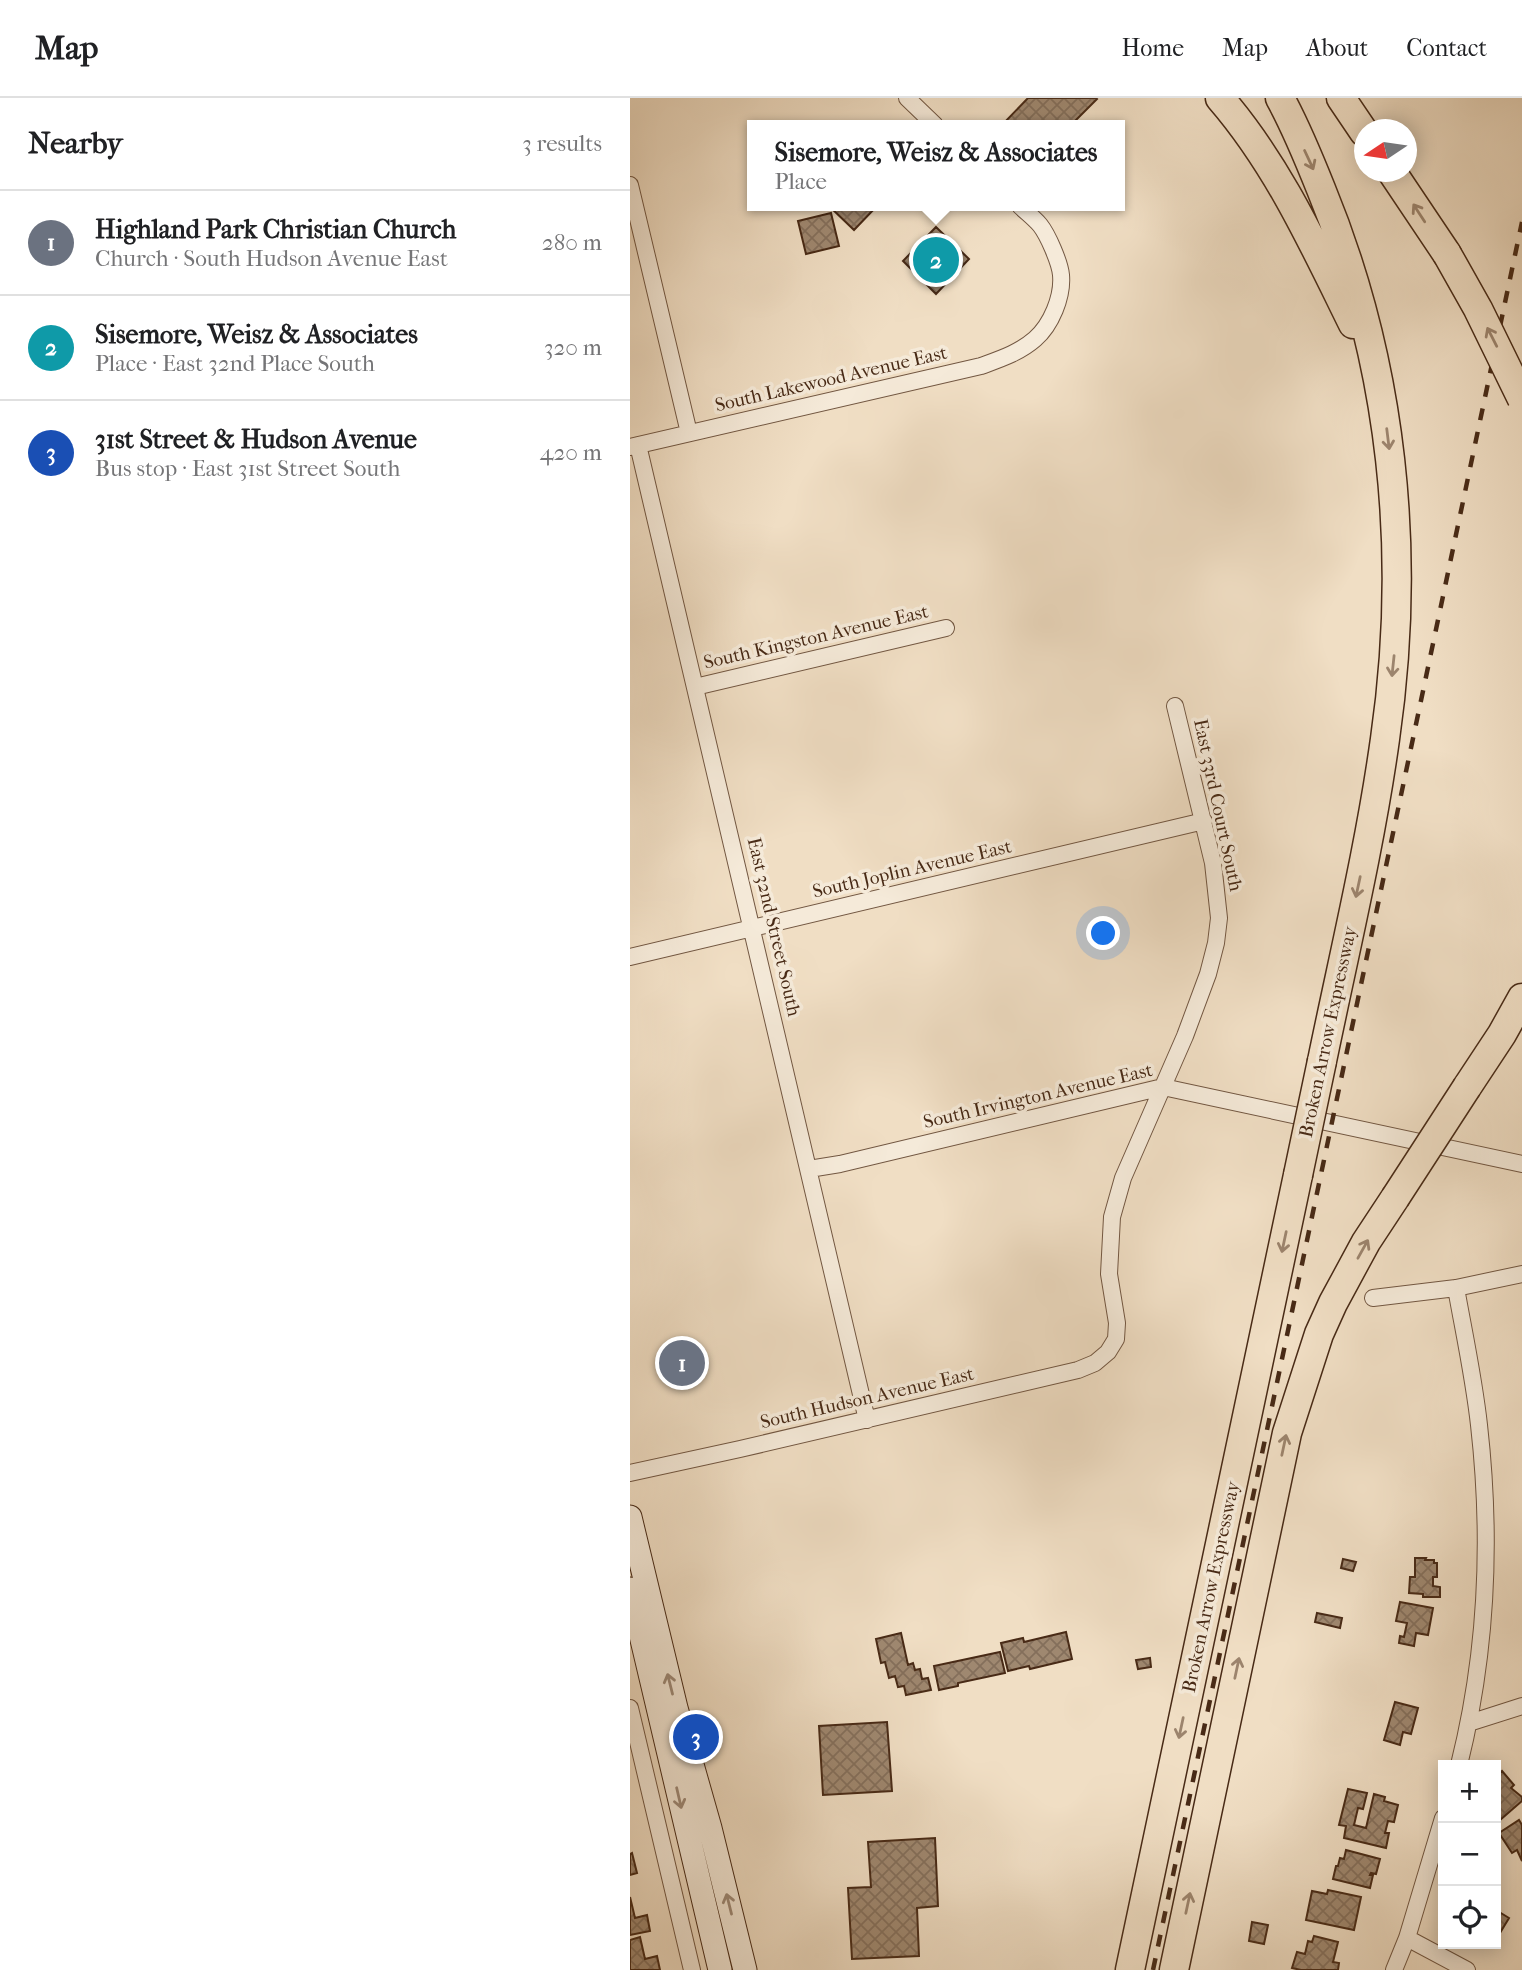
<!DOCTYPE html>
<meta charset="utf-8">
<style>
body{margin:0;font-family:"IM FELL French Canon",serif;background:#f2f2f2;color:#202124}
.controls{position:absolute;right:21px;bottom:21px;display:grid;overflow:hidden;border-radius:0px;box-shadow:0 4px 18px #0003}
.controls button{width:63px;height:63px;display:grid;place-items:center;padding:0;border:0;border-bottom:2px solid #e0e0e0;background:#fff;color:#202124;font:35px sans-serif}
.compass{position:absolute;left:724px;top:21px;width:63px;height:63px;border-radius:50%;background:#fff;box-shadow:0 4px 18px #0003;rotate:257deg}
.you{position:absolute;left:474px;top:836px;width:24px;height:24px;margin:-18px;border:5px solid #fff;border-radius:50%;background:#1a73e8;box-shadow:0 0 0 10px #1a73e833}
.badge{display:grid;place-items:center;width:46px;height:46px;border-radius:50%;background:#8f2418;color:#fff;font-size:23px;font-weight:700}
.pin{position:absolute;translate:-50% -50%;border:4px solid #fff;box-shadow:0 2px 7px #0006}
.popup{position:absolute;left:117px;top:22px;width:378px;height:91px;box-sizing:border-box;display:grid;place-content:center;border-radius:0px;background:#fff;filter:drop-shadow(0 2px 5px #0005);font-size:23px;white-space:nowrap;color:#757577}
.popup b{font-size:26px;color:#202124}
.popup::after{content:'';position:absolute;left:50%;top:100%;margin-left:-14px;border:14px solid transparent;border-top-color:#fff}
.list{margin:0;padding:0;list-style:none}
h2{display:flex;justify-content:space-between;align-items:center;height:91px;margin:0;padding:0 28px;font-size:30px}
h2 small{font-size:23px;font-weight:400;color:#757577}
.list li{display:grid;grid-template-columns:46px 1fr auto;gap:21px;align-items:center;box-sizing:border-box;height:105px;padding:0 28px;border-top:2px solid #e0e0e0}
.list b{display:block;font-size:26px;white-space:nowrap}
.list p{margin:0;font-size:23px;white-space:nowrap;color:#757577}
.list em{font-size:23px;font-style:normal;color:#757577}
.icon{flex:none;width:38px;height:38px;fill:none;stroke:currentColor;stroke-width:2;stroke-linecap:round;stroke-linejoin:round}
.map{position:relative;flex:none;width:892px;height:1872px;overflow:hidden}
header{display:flex;align-items:center;gap:42px;box-sizing:border-box;height:98px;padding:0 35px;background:#fff;border-bottom:2px solid #e0e0e0}
header strong{font-size:33px}
nav{display:flex;gap:38px;margin-inline-start:auto;font-size:24px}
main{display:flex}
aside{flex:1;background:#fff}
.map>svg:first-child{display:block}
.building{fill:url(#building-cross-hatch);stroke:#482a16;stroke-width:2}
.lines{fill:none;stroke-linecap:round;stroke-linejoin:round}
.minor-casing{stroke:#725742;stroke-width:18}
.secondary-casing{stroke:#482a16;stroke-width:25}
.motorway-casing{stroke:#482a16;stroke-width:31}
.minor{stroke:#f5ead9;stroke-width:16}
.secondary{stroke:#f5ead9;stroke-width:23}
.motorway{stroke:#f0dec4;stroke-width:28}
.rail{stroke:#482a16;stroke-width:4.5;stroke-dasharray:12 12;stroke-linecap:butt}
.motorway-bridge-casing{stroke:#482a16;stroke-width:31;stroke-linecap:butt}
.motorway-bridge{stroke:#f0dec4;stroke-width:28}
.oneway{stroke:#9c846d}
.oneway2{stroke:#9e8a78}
.labels{text-anchor:middle;dominant-baseline:central;stroke-width:7;stroke-linejoin:round;paint-order:stroke}
.street-label{font-size:19px;fill:#482a16;stroke:#f5ead9}
</style>
<header>
<strong>Map</strong>
<nav><a>Home</a><a>Map</a><a>About</a><a>Contact</a></nav>
</header>
<main>
<aside>
<h2>Nearby<small>3 results</small></h2>
<ul class="list">
<li><span class="badge" style="background:#6b7280">1</span><div><b>Highland Park Christian Church</b><p>Church · South Hudson Avenue East</p></div><em>280 m</em></li>
<li><span class="badge" style="background:#0f9aa8">2</span><div><b>Sisemore, Weisz &amp; Associates</b><p>Place · East 32nd Place South</p></div><em>320 m</em></li>
<li><span class="badge" style="background:#1a4fb4">3</span><div><b>31st Street &amp; Hudson Avenue</b><p>Bus stop · East 31st Street South</p></div><em>420 m</em></li>
</ul>
</aside>
<div class="map">
<svg width="892" height="1872" viewBox="0 0 892 1872">
<defs>
<pattern id="building-cross-hatch" width="8" height="8" patternUnits="userSpaceOnUse" patternTransform="scale(1.75)"><rect width="8" height="8" fill="#9f8870"/><path d="M0 0l8 8M0 8l8-8" fill="none" stroke="#846f5b"/></pattern>
</defs>
<rect width="100%" height="100%" fill="#f0dec4"/>
<filter id="stains"><feTurbulence type="fractalNoise" baseFrequency=".00286" numOctaves="4"/><feColorMatrix values="0 0 0 0 .2 0 0 0 0 .09 0 0 0 0 .02 0 0 0 .5 -.17"/></filter>
<radialGradient id="worn" r=".72"><stop offset=".6" stop-color="#630" stop-opacity="0"/><stop offset="1" stop-color="#630" stop-opacity=".3"/></radialGradient>
<!-- building -->
<path class="building" d="M 398,0 L 466,0 L 467,1 L 441,27 L 372,27 Z
M 199,108 L 247,108 L 224,132 Z
M 201,115 L 209,148 L 176,156 L 168,123 Z
M 306,129 L 339,161 L 306,196 L 273,163 Z
M 785,1460 L 796,1460 L 795,1462 L 804,1462 L 804,1465 L 807,1465 L 807,1479 L 803,1479 L 803,1488 L 810,1489 L 810,1499 L 793,1499 L 793,1496 L 779,1495 L 780,1479 L 785,1479 Z
M 713,1461 L 726,1464 L 723,1473 L 711,1470 Z
M 770,1504 L 803,1510 L 798,1537 L 786,1535 L 784,1548 L 769,1545 L 770,1538 L 774,1539 L 777,1525 L 766,1523 Z
M 687,1515 L 712,1520 L 710,1530 L 685,1524 Z
M 436,1534 L 442,1561 L 400,1571 L 399,1568 L 378,1573 L 371,1545 L 393,1540 L 394,1544 Z
M 271,1535 L 278,1567 L 283,1565 L 285,1572 L 290,1571 L 292,1581 L 298,1580 L 301,1592 L 276,1597 L 274,1588 L 268,1589 L 265,1578 L 259,1580 L 255,1564 L 251,1565 L 246,1541 Z
M 370,1554 L 375,1575 L 328,1585 L 328,1588 L 309,1592 L 304,1568 Z
M 520,1560 L 521,1569 L 508,1571 L 506,1562 Z
M 765,1604 L 788,1610 L 781,1636 L 773,1634 L 770,1647 L 754,1642 Z
M 257,1624 L 262,1693 L 193,1697 L 189,1628 Z
M 872,1673 L 884,1687 L 881,1690 L 892,1699 L 892,1703 L 870,1722 L 866,1717 L 866,1679 Z
M 718,1691 L 737,1695 L 733,1711 L 728,1710 L 724,1727 L 736,1730 L 744,1696 L 755,1699 L 754,1703 L 768,1707 L 764,1724 L 758,1723 L 755,1735 L 759,1735 L 756,1750 L 714,1740 L 716,1728 L 709,1727 Z
M 889,1722 L 892,1727 L 892,1763 L 887,1752 L 882,1755 L 869,1735 Z
M 305,1740 L 308,1808 L 287,1810 L 289,1858 L 222,1861 L 218,1790 L 241,1789 L 238,1744 Z
M 716,1752 L 750,1761 L 746,1776 L 741,1775 L 740,1777 L 743,1777 L 740,1790 L 703,1781 L 706,1768 L 708,1768 L 710,1760 L 714,1761 Z
M 2,1755 L 7,1775 L 0,1777 L 0,1756 Z
M 698,1792 L 731,1799 L 724,1832 L 676,1822 L 682,1793 L 697,1796 Z
M 0,1799 L 5,1820 L 17,1817 L 20,1833 L 0,1837 Z
M 866,1812 L 879,1820 L 870,1835 L 866,1833 Z
M 622,1824 L 638,1827 L 634,1846 L 619,1843 Z
M 684,1838 L 708,1844 L 703,1864 L 709,1865 L 708,1872 L 671,1872 L 662,1870 L 667,1854 L 675,1856 L 678,1843 L 682,1844 Z
M 10,1839 L 15,1861 L 27,1858 L 30,1872 L 0,1872 L 0,1842 Z"/>
<g class="lines">
<defs>
<path id="minor" d="M 277,0 L 305,27
M 0,87 L 59,335
M 8,347 L 237,1322
M 0,349 L 351,268 C 370,261 389,255 405,241 C 421,227 433,199 431,177 C 430,165 418,137 410,127 C 404,120 396,114 390,108
M 65,589 L 316,530
M 0,859 L 574,723
M 179,1071 L 210,1066 L 533,989 L 892,1066
M 826,1190 C 834,1235 844,1281 849,1327 C 862,1442 857,1555 829,1667
M 743,1200 L 826,1190 L 892,1176
M 0,1375 L 110,1351 L 448,1272 L 465,1265 L 478,1254 L 486,1241 L 487,1225 L 479,1176 L 482,1119 L 493,1080 L 555,938 L 578,876 L 586,845 L 589,820 L 583,765 L 545,608
M 0,1610 L 62,1872
M 839,1625 L 892,1608
M 777,1840 L 837,1872
M 764,1872 L 777,1840 L 813,1720"/>
<path id="secondary" d="M 0,1419 L 46,1610 L 80,1730 L 115,1872
M 0,1491 L 90,1872"/>
<path id="motorway" d="M 590,0 C 648,67 684,147 723,226
M 650,0 C 666,29 679,61 691,91 C 763,266 782,455 755,641 C 740,749 714,856 692,963
M 711,0 L 734,34
M 762,74 L 817,156
M 837,989 L 872,936 L 892,900
M 500,1872 L 668,1077
M 544,1872 L 657,1335 L 689,1236 L 703,1205 L 736,1144 L 765,1100"/>
</defs>
<!-- minor casing -->
<use href="#minor" class="minor-casing"/>
<!-- secondary casing -->
<use href="#secondary" class="secondary-casing"/>
<!-- motorway casing -->
<use href="#motorway" class="motorway-casing"/>
<!-- minor -->
<use href="#minor" class="minor"/>
<!-- secondary -->
<use href="#secondary" class="secondary"/>
<!-- motorway -->
<use href="#motorway" class="motorway"/>
<!-- rail -->
<path class="rail" d="M 523,1872 L 892,124"/>
<defs>
<path id="motorway-bridge" d="M 817,156 L 848,211 L 892,301
M 668,1077 L 692,963
M 765,1100 L 837,989"/>
</defs>
<!-- motorway-bridge casing -->
<use href="#motorway-bridge" class="motorway-bridge-casing"/>
<!-- motorway-bridge -->
<use href="#motorway-bridge" class="motorway-bridge"/>
</g>
<!-- one-way arrows -->
<defs><path id="oneway-shaft" d="M-6 0H5M1.5-3L5.5 0L1.5 3" fill="none" stroke-width="1.6" stroke-linecap="round" stroke-linejoin="round" transform="scale(1.75)"/></defs>
<g class="oneway">
<use href="#oneway-shaft" transform="translate(679 62) rotate(65)"/>
<use href="#oneway-shaft" transform="translate(789 115) rotate(-123)"/>
<use href="#oneway-shaft" transform="translate(862 239) rotate(-117)"/>
<use href="#oneway-shaft" transform="translate(758 341) rotate(83)"/>
<use href="#oneway-shaft" transform="translate(763 568) rotate(96)"/>
<use href="#oneway-shaft" transform="translate(728 789) rotate(102)"/>
<use href="#oneway-shaft" transform="translate(654 1144) rotate(102)"/>
<use href="#oneway-shaft" transform="translate(733 1151) rotate(-61)"/>
<use href="#oneway-shaft" transform="translate(654 1347) rotate(-78)"/>
<use href="#oneway-shaft" transform="translate(607 1570) rotate(-78)"/>
<use href="#oneway-shaft" transform="translate(551 1630) rotate(102)"/>
<use href="#oneway-shaft" transform="translate(558 1805) rotate(-78)"/>
</g>
<g class="oneway2">
<use href="#oneway-shaft" transform="translate(40 1586) rotate(-104)"/>
<use href="#oneway-shaft" transform="translate(49 1700) rotate(77)"/>
<use href="#oneway-shaft" transform="translate(99 1806) rotate(-104)"/>
</g>
<g class="labels">
<!-- street labels -->
<g class="street-label">
<text transform="translate(201 281) rotate(-13)">South Lakewood Avenue East</text>
<text transform="translate(186 539) rotate(-13)">South Kingston Avenue East</text>
<text transform="translate(588 707) rotate(78)">East 33rd Court South</text>
<text transform="translate(282 771) rotate(-13)">South Joplin Avenue East</text>
<text transform="translate(144 829) rotate(77)">East 32nd Street South</text>
<text transform="translate(698 934) rotate(-78)">Broken Arrow Expressway</text>
<text transform="translate(408 998) rotate(-13)">South Irvington Avenue East</text>
<text transform="translate(237 1300) rotate(-13)">South Hudson Avenue East</text>
<text transform="translate(581 1489) rotate(-78)">Broken Arrow Expressway</text>
</g>
</g>
<rect width="100%" height="100%" filter="url(#stains)"/>
<rect width="100%" height="100%" fill="url(#worn)"/>
</svg>
<div class="controls">
<button>+</button>
<button>−</button>
<button><svg class="icon" aria-label="locate" viewBox="0 0 24 24"><circle cx="12" cy="12" r="6"/><path d="M12 2v4M12 18v4M2 12h4M18 12h4"/></svg></button>
</div>
<svg class="compass" viewBox="-18 -18 36 36"><path d="M0-13l5 13h-10z" fill="#e53935"/><path d="M0 13l5-13h-10z" fill="#757577"/></svg>
<div class="you"></div>
<div class="pin badge" style="left:52px;top:1265px;background:#6b7280">1</div>
<div class="pin badge" style="left:306px;top:162px;background:#0f9aa8">2</div>
<div class="popup"><b>Sisemore, Weisz &amp; Associates</b>Place</div>
<div class="pin badge" style="left:66px;top:1639px;background:#1a4fb4">3</div>
</div>
</main>
